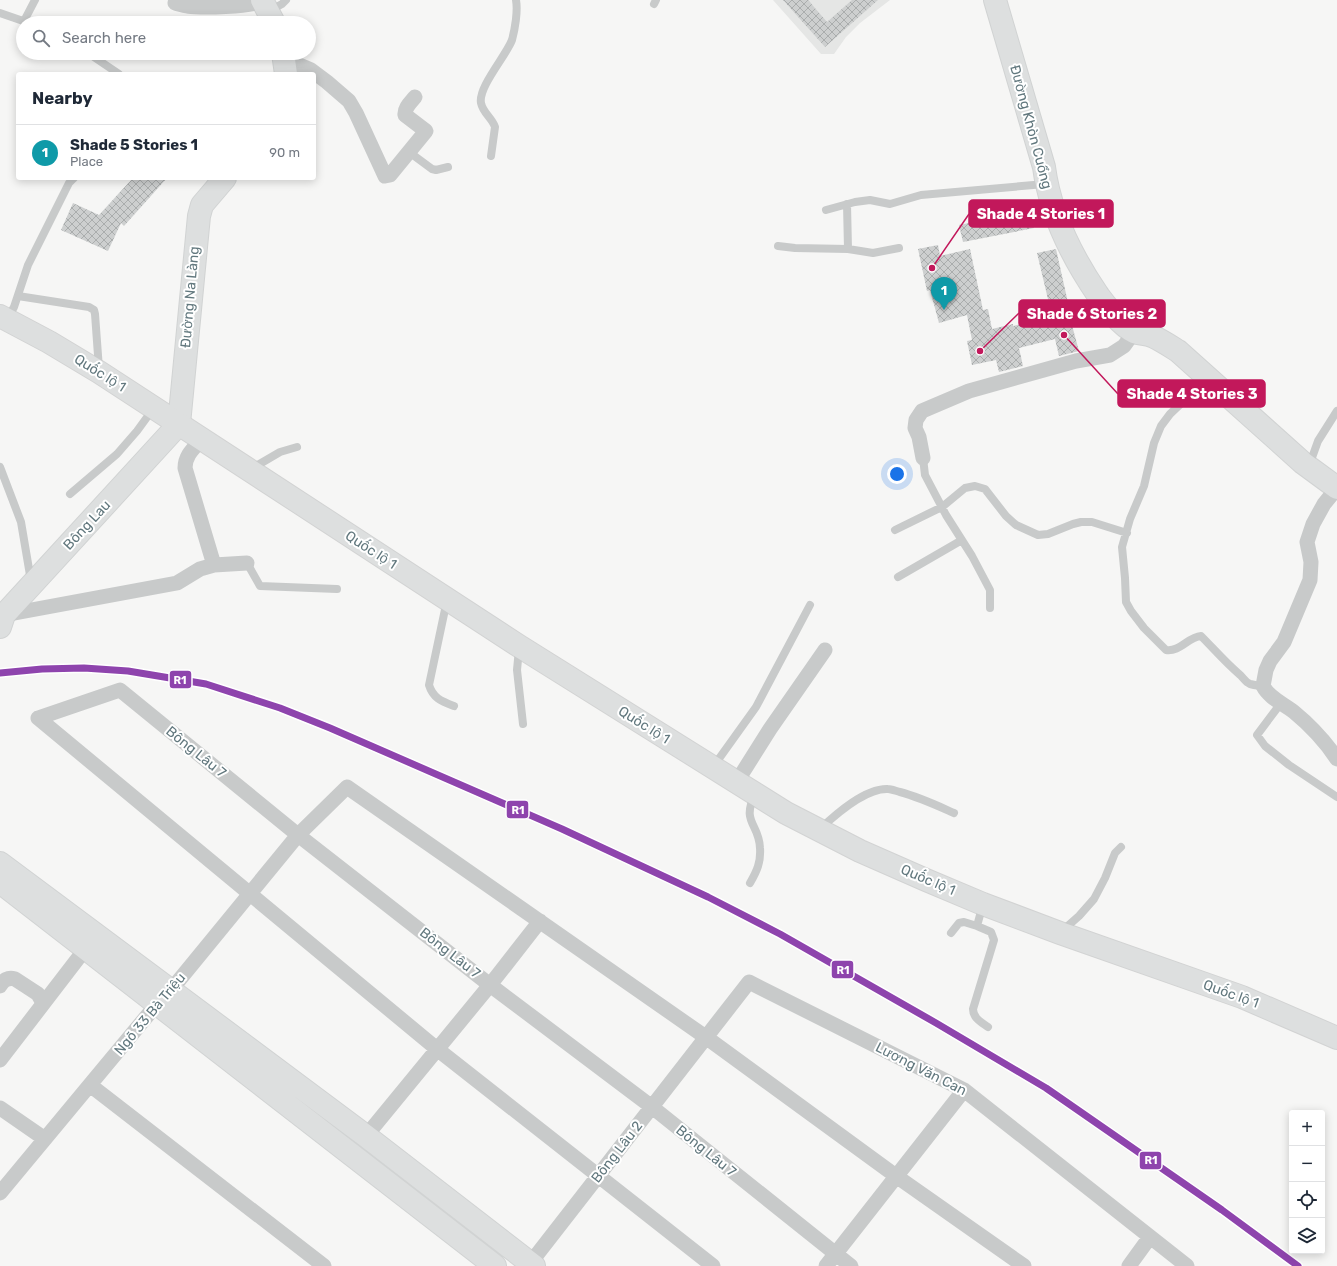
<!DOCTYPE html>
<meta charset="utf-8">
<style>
body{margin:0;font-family:Rubik,sans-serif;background:#f6f6f7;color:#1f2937}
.controls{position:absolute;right:12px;bottom:12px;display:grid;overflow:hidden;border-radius:4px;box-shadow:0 2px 10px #0003}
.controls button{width:36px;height:36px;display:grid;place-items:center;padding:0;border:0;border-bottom:1px solid #e0e1e3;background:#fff;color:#1f2937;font:20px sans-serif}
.you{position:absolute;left:897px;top:474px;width:14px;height:14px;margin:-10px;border:3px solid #fff;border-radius:50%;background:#1a73e8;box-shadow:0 0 0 6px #1a73e833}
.badge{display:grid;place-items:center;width:26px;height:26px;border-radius:50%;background:#1a73e8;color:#fff;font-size:13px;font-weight:700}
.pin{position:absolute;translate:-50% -33px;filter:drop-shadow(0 1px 2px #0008)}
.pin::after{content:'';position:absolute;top:21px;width:14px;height:12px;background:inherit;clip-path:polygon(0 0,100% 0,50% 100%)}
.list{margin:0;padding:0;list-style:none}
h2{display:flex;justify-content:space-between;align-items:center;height:52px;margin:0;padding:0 16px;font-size:17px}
h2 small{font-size:13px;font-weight:400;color:#747a83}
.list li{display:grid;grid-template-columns:26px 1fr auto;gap:12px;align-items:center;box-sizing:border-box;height:56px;padding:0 16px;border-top:1px solid #e0e1e3}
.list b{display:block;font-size:15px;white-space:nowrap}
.list p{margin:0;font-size:13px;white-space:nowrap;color:#747a83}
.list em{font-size:13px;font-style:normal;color:#747a83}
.icon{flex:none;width:22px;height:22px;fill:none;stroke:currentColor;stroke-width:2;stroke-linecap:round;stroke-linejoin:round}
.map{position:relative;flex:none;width:1337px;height:1266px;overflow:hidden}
.search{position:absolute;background:#fff;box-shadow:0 2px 10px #0003;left:16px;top:16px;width:300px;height:44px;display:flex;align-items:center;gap:10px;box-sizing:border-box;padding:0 14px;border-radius:22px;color:#747a83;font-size:15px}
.panel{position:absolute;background:#fff;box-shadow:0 2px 10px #0003;left:16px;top:72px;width:300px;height:108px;border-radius:4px}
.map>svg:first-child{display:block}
.built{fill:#e5e6e5}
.building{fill:url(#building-cross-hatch)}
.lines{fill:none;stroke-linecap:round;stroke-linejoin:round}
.secondary-casing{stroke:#d1d3d3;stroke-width:24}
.highway-casing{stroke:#d2d3d3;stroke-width:24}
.lane{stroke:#c8caca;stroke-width:8}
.street{stroke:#c8caca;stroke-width:15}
.secondary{stroke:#dddfdf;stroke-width:22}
.highway{stroke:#dddfdf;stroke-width:22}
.rail-1-casing{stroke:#fff;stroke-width:10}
.rail-1{stroke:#8e44ad;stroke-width:7}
.labels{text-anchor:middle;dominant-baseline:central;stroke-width:4;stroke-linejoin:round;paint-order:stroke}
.street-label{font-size:14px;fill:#62787e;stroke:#fff}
.leader{fill:none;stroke:#c2185b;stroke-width:1.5}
.callout-dot{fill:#c2185b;stroke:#fff;stroke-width:1.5}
.callout{fill:#c2185b;stroke:#c2185b;stroke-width:1.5}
.callout-label{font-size:15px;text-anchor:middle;font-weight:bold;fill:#fff}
.line-badge{stroke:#fff;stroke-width:1.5}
.badge-label{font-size:11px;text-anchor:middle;font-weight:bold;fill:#fff}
</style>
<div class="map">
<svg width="1337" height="1266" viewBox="0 0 1337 1266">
<defs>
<pattern id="building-cross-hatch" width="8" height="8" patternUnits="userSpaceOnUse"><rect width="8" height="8" fill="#cdcfcf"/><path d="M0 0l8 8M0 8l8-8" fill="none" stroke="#aaadad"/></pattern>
</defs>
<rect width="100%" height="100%" fill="#f6f6f5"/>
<!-- built -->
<path class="built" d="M 773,0 L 890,0 L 860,23 L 846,37 L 834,54 L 821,54 Z"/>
<!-- building -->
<path class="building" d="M 783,0 L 808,0 L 827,22 L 852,0 L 878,0 L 825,47 Z
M 133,178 L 167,178 L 124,226 L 121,223 L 108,251 L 61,230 L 73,203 L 99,215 Z
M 1030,211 L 1034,228 L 963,242 L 959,225 Z
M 938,245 L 940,256 L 970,249 L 983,310 L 988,309 L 992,329 L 1013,324 L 1013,326 L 1052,316 L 1037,253 L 1056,249 L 1069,307 L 1067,307 L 1079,351 L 1059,356 L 1055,339 L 1019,348 L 1023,366 L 999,372 L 996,360 L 972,365 L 967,341 L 972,340 L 967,315 L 939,323 L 930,290 L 927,291 L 918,249 Z"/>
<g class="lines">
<defs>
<path id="secondary" d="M 262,0 L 274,23
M 995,0 L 1044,167 C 1050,213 1072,257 1098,295 C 1107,307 1120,325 1134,332 C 1140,334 1146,334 1152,336 C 1161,340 1170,346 1178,351 L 1303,463 L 1337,488
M 283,53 L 286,74
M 0,627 L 4,615 L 179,424 L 199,216 L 202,205 L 225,178
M 0,863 L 366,1136 L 534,1266
M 0,882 L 495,1266"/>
<path id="highway" d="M 0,316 L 49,342 L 99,372 L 519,646 L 786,813 L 860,851 L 926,880 L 983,904 L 1060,933 L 1242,997 L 1337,1038"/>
</defs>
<!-- secondary casing -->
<use href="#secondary" class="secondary-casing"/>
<!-- highway casing -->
<use href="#highway" class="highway-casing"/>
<!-- lane -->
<path class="lane" d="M 654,4 L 656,0
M 269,11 L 282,4 L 286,0
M 0,13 L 29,23
M 24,21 L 35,0
M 88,53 L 119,74
M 409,152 L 432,169 L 436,170 L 448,167
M 491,156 L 495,127 C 492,118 483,113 481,103 C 478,87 506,56 512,40 C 515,29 518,11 516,0
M 847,204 L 848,249
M 826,210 L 855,202 L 870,200 L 890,204 L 921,195 L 1045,184
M 778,246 L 795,248 L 848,249 L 873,253 L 899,248
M 18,296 L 89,307 L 94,310 L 95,314 L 99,369
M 7,320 L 14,307 L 28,265 L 69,183 L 74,178
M 1209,381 L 1192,393 L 1170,414 L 1161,426 L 1154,443 L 1144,486 L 1130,519 L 1122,547 L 1125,578 L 1126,602 L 1131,611 L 1144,628 L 1166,650 C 1180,652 1188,637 1201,636 C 1214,649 1225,662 1239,674 C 1243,677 1245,682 1250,684 C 1254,685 1259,686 1263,686
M 923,458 L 925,475 L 946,515 L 972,556 L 990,590 L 990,608
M 1309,466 L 1318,441 L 1337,411
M 0,467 L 21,522 L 31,581
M 251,469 L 280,452 L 297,447
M 70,494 L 117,454 L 137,431 L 153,409
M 895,530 L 942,507 L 965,488 L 975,486 L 985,489 L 1006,516 L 1016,525 L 1038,535 L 1048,534 L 1073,524 L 1081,522 L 1092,522 L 1127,533
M 247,563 L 260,586 L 337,589
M 898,577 L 962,540
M 447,600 L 429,685 C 433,698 441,701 454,706
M 519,649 L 517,670 L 523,724
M 1281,703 L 1257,735 L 1265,746 L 1289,765 L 1337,797
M 713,767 L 756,707 L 810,605
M 820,829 C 836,814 865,788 888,789 C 891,789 896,791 900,792 C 919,797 936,805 954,813
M 750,883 C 757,871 761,862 760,848 C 759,823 741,823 755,794
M 983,904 L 977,926 L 991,932 L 994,940 L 973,1009 C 973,1018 981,1022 988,1027
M 1062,931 L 1079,916 L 1094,899 L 1105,878 L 1115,853 L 1121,847
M 951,933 L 959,923 L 964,922 L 977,926"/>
<!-- street -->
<path class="street" d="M 175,3 C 179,4 183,6 187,6 C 202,8 250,7 262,1
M 285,59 L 311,70 L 327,82 L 349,101 L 356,113 L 385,176 L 390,175 L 426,131 L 405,115 C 404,108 411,102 415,97
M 202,439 C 194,448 185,455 185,468 L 214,565
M 923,458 L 919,437 L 915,428 L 916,420 L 922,411 L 969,391 L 1076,361 L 1110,355 L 1124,346 L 1134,332
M 1337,488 L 1324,504 L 1313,524 L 1307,542 L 1311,562 L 1310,580 L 1284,642 L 1270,661 L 1266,670 L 1263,686 C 1269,698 1284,704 1294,712 C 1311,726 1325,741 1337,759
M 4,615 L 177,583 L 200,569 L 214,565 L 247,563
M 38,718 L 120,690 L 298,835 L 490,985 L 652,1107 L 851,1266
M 38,718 L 437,1049 L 713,1266
M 736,783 L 770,729 L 825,650
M 0,986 C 3,980 8,977 15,979 L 38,994 L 43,1003
M 0,1060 L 86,948
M 90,1085 L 324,1266
M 0,1108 L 45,1139
M 366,1136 L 490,985 L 540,921
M 0,1193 L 157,1004 L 171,990 L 298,835 L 347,787 L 707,1038 L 896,1176 L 1024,1266
M 528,1266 L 749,982 L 964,1090 L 1187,1266
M 826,1266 L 964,1090
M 1129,1266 L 1150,1237"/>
<!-- secondary -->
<use href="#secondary" class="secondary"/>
<!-- highway -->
<use href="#highway" class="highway"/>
<defs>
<path id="rail-1" d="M 0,673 L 42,669 L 84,668 L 128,671 L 206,684 L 280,708 L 330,728 L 562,829 L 708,897 L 780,934 L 936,1023 L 1046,1088 L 1222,1210 L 1298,1266"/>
</defs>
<!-- rail-1 casing -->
<use href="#rail-1" class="rail-1-casing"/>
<!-- rail-1 -->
<use href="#rail-1" class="rail-1"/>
</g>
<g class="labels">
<!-- street labels -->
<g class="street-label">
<text transform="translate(1031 127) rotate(75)">Đường Khòn Cuổng</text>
<text transform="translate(190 297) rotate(-85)">Đường Na Làng</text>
<text transform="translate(100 373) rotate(32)">Quốc lộ 1</text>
<text transform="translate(87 525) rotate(-47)">Bông Lau</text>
<text transform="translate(371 550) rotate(33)">Quốc lộ 1</text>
<text transform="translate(644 725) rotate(32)">Quốc lộ 1</text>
<text transform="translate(196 752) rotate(39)">Bông Lâu 7</text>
<text transform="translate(928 880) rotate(23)">Quốc lộ 1</text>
<text transform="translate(450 953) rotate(38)">Bông Lâu 7</text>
<text transform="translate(1231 994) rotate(20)">Quốc lộ 1</text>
<text transform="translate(150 1014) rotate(-50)">Ngõ 33 Bà Triệu</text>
<text transform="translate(921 1069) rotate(27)">Lương Văn Can</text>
<text transform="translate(706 1151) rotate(39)">Bông Lâu 7</text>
<text transform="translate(617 1152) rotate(-52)">Bông Lâu 2</text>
</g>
</g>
<!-- callouts -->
<path class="leader" d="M932 268L969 214M980 351L1019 313M1064 335L1118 394"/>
<g class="callout-dot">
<circle cx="932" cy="268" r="4"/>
<circle cx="980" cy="351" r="4"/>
<circle cx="1064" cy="335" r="4"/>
</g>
<g class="callout">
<rect x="969" y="200" width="144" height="27" rx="4"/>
<rect x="1019" y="300" width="146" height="27" rx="4"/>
<rect x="1118" y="380" width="147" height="27" rx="4"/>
</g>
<g class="callout-label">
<text x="1041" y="219">Shade 4 Stories 1</text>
<text x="1092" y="319">Shade 6 Stories 2</text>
<text x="1192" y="399">Shade 4 Stories 3</text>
</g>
<g class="line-badge">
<rect x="169" y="670" width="23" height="19" rx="4" fill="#8e44ad"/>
<rect x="506" y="800" width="23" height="19" rx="4" fill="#8e44ad"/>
<rect x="831" y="960" width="23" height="19" rx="4" fill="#8e44ad"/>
<rect x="1139" y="1151" width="23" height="19" rx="4" fill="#8e44ad"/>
</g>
<g class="badge-label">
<text x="180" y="684">R1</text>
<text x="518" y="814">R1</text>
<text x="843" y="974">R1</text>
<text x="1151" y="1164">R1</text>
</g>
</svg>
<div class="controls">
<button>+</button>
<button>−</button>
<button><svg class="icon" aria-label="locate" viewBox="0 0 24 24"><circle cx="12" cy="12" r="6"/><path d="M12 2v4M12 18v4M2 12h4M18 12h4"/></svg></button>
<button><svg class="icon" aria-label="layers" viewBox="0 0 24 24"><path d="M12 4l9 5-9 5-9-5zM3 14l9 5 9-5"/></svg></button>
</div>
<div class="you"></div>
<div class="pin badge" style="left:944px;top:310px;background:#0f9aa8">1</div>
<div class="search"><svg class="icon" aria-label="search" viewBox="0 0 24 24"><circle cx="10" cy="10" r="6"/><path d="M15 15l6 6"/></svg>Search here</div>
<section class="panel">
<h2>Nearby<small></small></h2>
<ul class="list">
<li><span class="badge" style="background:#0f9aa8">1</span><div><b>Shade 5 Stories 1</b><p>Place</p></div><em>90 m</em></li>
</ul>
</section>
</div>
